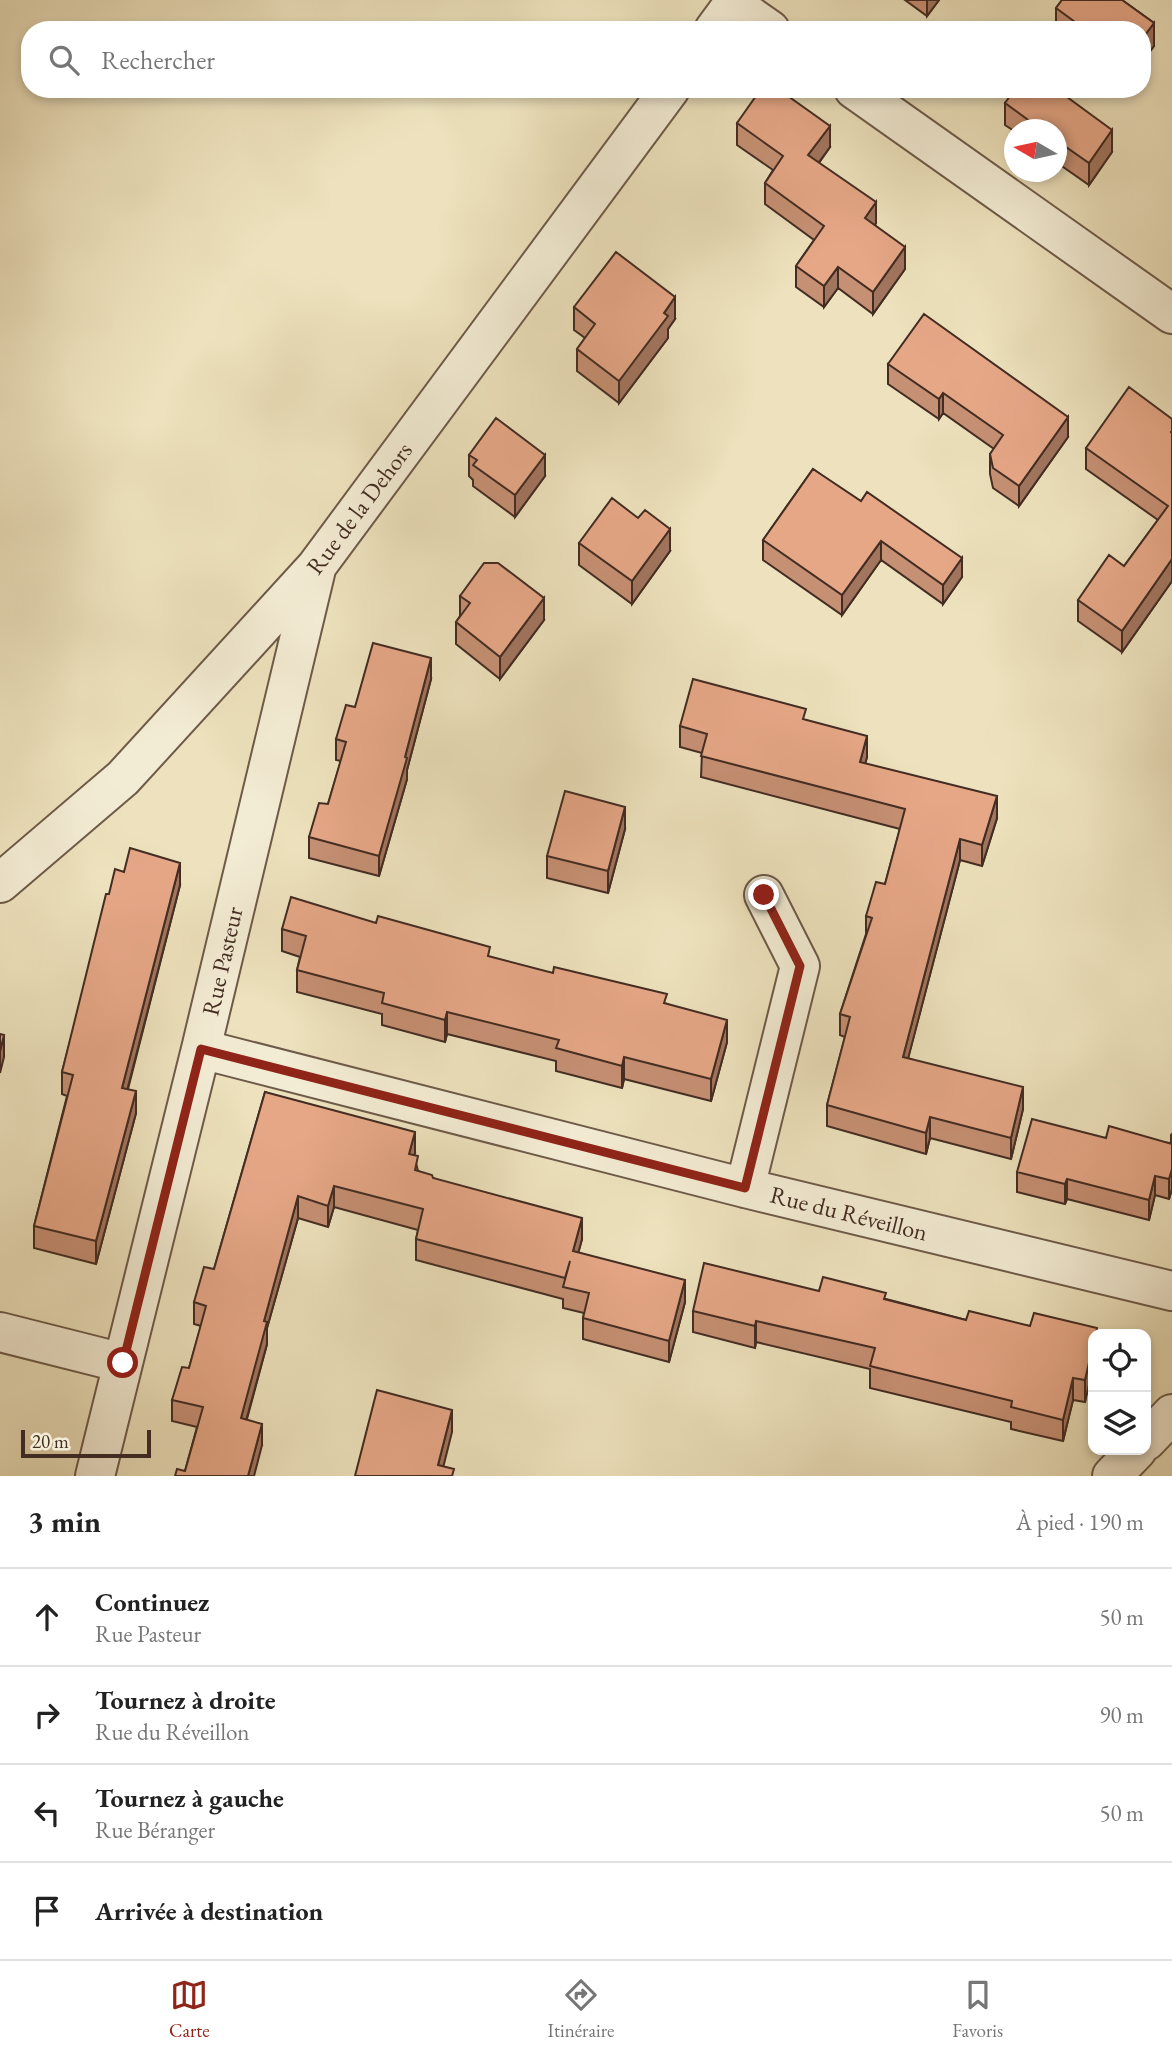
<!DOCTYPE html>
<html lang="fr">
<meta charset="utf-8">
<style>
body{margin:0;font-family:"EB Garamond",serif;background:#f6f6f6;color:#222}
.controls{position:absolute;right:21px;bottom:21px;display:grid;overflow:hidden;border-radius:14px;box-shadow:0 4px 10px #0003}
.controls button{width:63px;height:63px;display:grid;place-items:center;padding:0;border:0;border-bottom:2px solid #e0e0e0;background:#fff;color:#222;font:35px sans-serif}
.compass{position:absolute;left:1004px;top:119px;width:63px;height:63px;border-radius:50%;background:#fff;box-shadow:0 4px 10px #0003;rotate:279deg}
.scale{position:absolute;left:21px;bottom:18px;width:130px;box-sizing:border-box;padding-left:7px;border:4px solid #432c22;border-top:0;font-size:19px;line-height:24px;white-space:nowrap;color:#432c22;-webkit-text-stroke:5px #f3ecd4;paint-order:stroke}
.stop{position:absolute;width:21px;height:21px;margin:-16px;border:5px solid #8f2418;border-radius:50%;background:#fff}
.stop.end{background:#8f2418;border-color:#fff;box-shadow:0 2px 7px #0008}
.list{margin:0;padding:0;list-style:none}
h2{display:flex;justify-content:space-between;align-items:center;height:91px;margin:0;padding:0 28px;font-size:30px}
h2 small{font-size:23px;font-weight:400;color:#767676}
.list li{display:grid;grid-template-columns:46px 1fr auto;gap:21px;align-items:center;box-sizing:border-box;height:98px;padding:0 28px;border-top:2px solid #e0e0e0}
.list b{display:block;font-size:26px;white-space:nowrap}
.list p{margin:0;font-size:23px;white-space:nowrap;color:#767676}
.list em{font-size:23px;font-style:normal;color:#767676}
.icon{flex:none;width:38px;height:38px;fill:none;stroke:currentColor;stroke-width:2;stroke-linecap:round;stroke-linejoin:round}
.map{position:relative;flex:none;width:1172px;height:1476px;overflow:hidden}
.search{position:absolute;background:#fff;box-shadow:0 4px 10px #0003;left:21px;right:21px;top:21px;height:77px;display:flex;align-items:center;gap:18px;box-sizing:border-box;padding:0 24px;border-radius:28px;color:#767676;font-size:26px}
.sheet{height:483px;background:#fff}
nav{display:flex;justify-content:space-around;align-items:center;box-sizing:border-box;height:98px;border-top:2px solid #e0e0e0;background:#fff;font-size:19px;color:#767676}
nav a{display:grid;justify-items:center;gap:4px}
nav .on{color:#8f2418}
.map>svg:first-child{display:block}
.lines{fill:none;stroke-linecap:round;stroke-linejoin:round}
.minor-casing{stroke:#6e5a49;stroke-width:42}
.minor{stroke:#f3ecd4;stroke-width:38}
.wall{fill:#c69074;stroke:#432c22;stroke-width:2}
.shaded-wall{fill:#a1755e;stroke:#432c22;stroke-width:2}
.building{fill:#e6a787;stroke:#432c22;stroke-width:2}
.route{stroke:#8f2418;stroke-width:9}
.labels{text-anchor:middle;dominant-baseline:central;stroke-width:7;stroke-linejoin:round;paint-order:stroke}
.street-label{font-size:24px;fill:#432c22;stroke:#f3ecd4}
</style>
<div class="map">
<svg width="1172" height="1476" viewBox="0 0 1172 1476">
<rect width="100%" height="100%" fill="#ede2bd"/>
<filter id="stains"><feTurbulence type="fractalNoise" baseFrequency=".00286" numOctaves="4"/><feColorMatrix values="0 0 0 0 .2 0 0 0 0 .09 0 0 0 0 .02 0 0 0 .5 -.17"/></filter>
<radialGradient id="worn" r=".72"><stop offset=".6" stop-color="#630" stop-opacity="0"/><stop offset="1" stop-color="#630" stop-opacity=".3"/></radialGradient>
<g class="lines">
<defs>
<path id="minor" d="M 733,4 L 770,30
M 714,30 L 736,0
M 854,89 L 1172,314
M 0,883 L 123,778 L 316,567 L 670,89
M 201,1049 L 745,1188 L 1172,1291
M 745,1188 L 800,966 L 764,895
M 0,1332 L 123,1363
M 1146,1441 L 1172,1414
M 95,1476 L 201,1049 L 316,569
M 1112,1476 L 1137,1450"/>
</defs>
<!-- minor casing -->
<use href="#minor" class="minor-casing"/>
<!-- minor -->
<use href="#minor" class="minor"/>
</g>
<!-- wall -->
<path class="wall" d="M 905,0 L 939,0 L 927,16 Z
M 1062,0 L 1122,0 L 1154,23 L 1154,46 L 1142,62 L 1142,30 L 1056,30 L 1056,8 Z
M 1005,103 L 1112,152 L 1089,185 L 1056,162 L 1056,130 L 1014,130 L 1014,131 L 1005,125 Z
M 737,123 L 830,147 L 819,163 L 876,223 L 875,225 L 905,269 L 873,314 L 838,288 L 824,307 L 796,287 L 796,266 L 814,240 L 765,204 L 765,183 L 773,170 L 737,145 Z
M 574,307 L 675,319 L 668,329 L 668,338 L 619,403 L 577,371 L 577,349 L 585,338 L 574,330 Z
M 888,364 L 1068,437 L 1019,506 L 993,488 L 990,474 L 990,454 L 994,449 L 943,413 L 939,419 L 888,384 Z
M 1172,419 L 1172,581 L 1122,652 L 1078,621 L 1078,600 L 1124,566 L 1158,520 L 1086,469 L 1086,448 Z
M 469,455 L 545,476 L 515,517 L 473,486 L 473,480 L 469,476 Z
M 813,469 L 962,577 L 943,604 L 881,560 L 842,615 L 763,560 L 763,540 Z
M 579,543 L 670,551 L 632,604 L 579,565 Z
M 460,596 L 544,620 L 500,679 L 456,644 L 456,622 L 460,616 Z
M 431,679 L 407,770 L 407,779 L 379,876 L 309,858 L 309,837 L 328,804 L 341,761 L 336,760 L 336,739 L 355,707 Z
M 806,720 L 867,757 L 865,764 L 997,818 L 982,866 L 960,860 L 908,1058 L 1023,1109 L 1011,1159 L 930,1138 L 926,1154 L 827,1126 L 827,1105 L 845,1037 L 840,1035 L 840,1014 L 866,934 L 866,916 L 885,884 L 900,829 L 701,777 L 702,753 L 680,747 L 680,726 Z
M 625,829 L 608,893 L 547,878 L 547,856 Z
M 180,885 L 128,1089 L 136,1113 L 96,1264 L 34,1248 L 34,1226 L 67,1096 L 62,1094 L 62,1072 L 109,894 Z
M 282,929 L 490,957 L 667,1004 L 727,1042 L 711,1101 L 624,1079 L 622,1088 L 556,1071 L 556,1061 L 447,1034 L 445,1042 L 382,1025 L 382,1014 L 297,992 L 297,970 L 300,957 L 282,951 Z
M 265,1092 L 415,1153 L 414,1155 L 418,1171 L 433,1178 L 582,1239 L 578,1253 L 685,1302 L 669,1362 L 583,1339 L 583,1318 L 584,1313 L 563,1308 L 563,1299 L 416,1260 L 416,1239 L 418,1230 L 334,1207 L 328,1227 L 298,1218 L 267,1328 L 267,1344 L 247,1419 L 262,1445 L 185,1471 L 197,1427 L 172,1421 L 172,1400 L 189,1368 L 201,1326 L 194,1324 L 194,1302 L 214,1269 Z
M 1172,1134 L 1172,1189 L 1169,1199 L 1155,1195 L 1149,1220 L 1067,1199 L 1065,1204 L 1017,1192 L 1017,1172 L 1106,1138 L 1171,1143 L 1171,1135 Z
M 819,1291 L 886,1299 L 966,1320 L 1030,1326 L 1097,1334 L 1085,1402 L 1073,1400 L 1063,1441 L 1011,1429 L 1011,1422 L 870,1388 L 870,1369 L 756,1342 L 755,1348 L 693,1332 L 693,1311 Z"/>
<!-- shaded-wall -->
<path class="shaded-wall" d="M 927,0 L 939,0 L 927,16 Z
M 1154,23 L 1154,46 L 1142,62 L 1142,39 Z
M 830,126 L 830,147 L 808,177 L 808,155 Z
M 1112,130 L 1112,152 L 1089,185 L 1089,163 Z
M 876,202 L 876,223 L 865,239 L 865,218 Z
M 905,247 L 905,269 L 873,314 L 873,292 Z
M 838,267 L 838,288 L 824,307 L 824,286 Z
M 675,297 L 675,319 L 668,329 L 668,338 L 619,403 L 619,381 Z
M 943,393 L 943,413 L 939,419 L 939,399 Z
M 1068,417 L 1068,437 L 1019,506 L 1019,486 Z
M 545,455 L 545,476 L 515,517 L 515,495 Z
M 670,529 L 670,551 L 632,604 L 632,581 Z
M 881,541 L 881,560 L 842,615 L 842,595 Z
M 962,558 L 962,577 L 943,604 L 943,585 Z
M 1172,559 L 1172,581 L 1122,652 L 1122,631 Z
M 544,598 L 544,620 L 500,679 L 500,657 Z
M 431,658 L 431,679 L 407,770 L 407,779 L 379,876 L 379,856 Z
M 867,736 L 867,757 L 860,783 L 860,762 Z
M 997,796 L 997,818 L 982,866 L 982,845 Z
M 625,807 L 625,829 L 608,893 L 608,871 Z
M 960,839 L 960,860 L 903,1078 L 903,1057 Z
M 180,863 L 180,885 L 122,1110 L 122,1088 Z
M 447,1012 L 447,1034 L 445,1042 L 445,1020 Z
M 727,1020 L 727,1042 L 711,1101 L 711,1079 Z
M 4,1035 L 4,1057 L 0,1073 L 0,1051 Z
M 624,1057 L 624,1079 L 622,1088 L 622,1066 Z
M 1023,1087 L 1023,1109 L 1011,1159 L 1011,1138 Z
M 136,1091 L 136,1113 L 96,1264 L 96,1241 Z
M 930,1117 L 930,1138 L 926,1154 L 926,1133 Z
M 415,1132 L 415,1153 L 409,1175 L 409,1154 Z
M 1172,1169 L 1172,1189 L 1169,1199 L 1169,1179 Z
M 1155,1176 L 1155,1195 L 1149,1220 L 1149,1200 Z
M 1067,1179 L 1067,1199 L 1065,1204 L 1065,1184 Z
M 334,1186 L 334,1207 L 328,1227 L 328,1206 Z
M 298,1196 L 298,1218 L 267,1328 L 267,1344 L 241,1439 L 241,1418 L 264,1321 Z
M 582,1218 L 582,1239 L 573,1273 L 573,1251 Z
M 685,1280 L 685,1302 L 669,1362 L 669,1341 Z
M 756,1321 L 756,1342 L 755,1348 L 755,1326 Z
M 1093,1345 L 1093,1367 L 1085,1402 L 1085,1380 Z
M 1073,1378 L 1073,1400 L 1063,1441 L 1063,1420 Z
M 452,1410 L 452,1432 L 441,1476 L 438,1465 Z
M 262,1424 L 262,1445 L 254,1476 L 248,1476 Z"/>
<!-- building -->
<path class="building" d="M 1062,0 L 1122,0 L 1154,23 L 1142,39 L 1142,30 L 1086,30 L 1056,8 Z
M 761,89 L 778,89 L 830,126 L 808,155 L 876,202 L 865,218 L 905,247 L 873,292 L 838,267 L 824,286 L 796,266 L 824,226 L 765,183 L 783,156 L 737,123 Z
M 1015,89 L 1056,89 L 1112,130 L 1089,163 L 1056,140 L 1056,130 L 1042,130 L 1005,103 Z
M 616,252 L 675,297 L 664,313 L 668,316 L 619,381 L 577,349 L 595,324 L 574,307 Z
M 924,314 L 1068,417 L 1019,486 L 993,468 L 990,454 L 1003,435 L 943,393 L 939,399 L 888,364 Z
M 1129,387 L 1172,419 L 1172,431 L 1171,432 L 1172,433 L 1172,559 L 1122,631 L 1078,600 L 1109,555 L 1124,566 L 1168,506 L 1086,448 Z
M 496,418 L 545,455 L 515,495 L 473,465 L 477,460 L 469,455 Z
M 813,469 L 861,501 L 867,492 L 962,558 L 943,585 L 881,541 L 842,595 L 763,540 Z
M 612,498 L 638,518 L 645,510 L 670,529 L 632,581 L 579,543 Z
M 484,563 L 498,563 L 544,598 L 500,657 L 456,622 L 470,603 L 460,596 Z
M 373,643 L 431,658 L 405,757 L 407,758 L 379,856 L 309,837 L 319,803 L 328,804 L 346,742 L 336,739 L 346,705 L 355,707 Z
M 693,679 L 806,709 L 803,719 L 867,736 L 860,762 L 997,796 L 982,845 L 960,839 L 903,1057 L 1023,1087 L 1011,1138 L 930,1117 L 926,1133 L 827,1105 L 850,1017 L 840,1014 L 872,918 L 866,916 L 876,882 L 885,884 L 905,809 L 701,756 L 707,734 L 680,726 Z
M 565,791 L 625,807 L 608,871 L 547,856 Z
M 130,848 L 180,863 L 122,1088 L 136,1091 L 96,1241 L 34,1226 L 73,1075 L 62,1072 L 106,894 L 109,894 L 115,869 L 124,872 Z
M 291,897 L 376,923 L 378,916 L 490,947 L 488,956 L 553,973 L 554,967 L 667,994 L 664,1003 L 727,1020 L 711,1079 L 624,1057 L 622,1066 L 556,1048 L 559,1040 L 447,1012 L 445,1020 L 382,1003 L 384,993 L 297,970 L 306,936 L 282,929 Z
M 0,1034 L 4,1035 L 0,1051 Z
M 265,1092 L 415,1132 L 409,1154 L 418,1156 L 415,1170 L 432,1175 L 433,1178 L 582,1218 L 573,1251 L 685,1280 L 669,1341 L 583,1318 L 589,1293 L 563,1287 L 570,1261 L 565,1278 L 416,1239 L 423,1209 L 334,1186 L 328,1206 L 298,1196 L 264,1321 L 267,1322 L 241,1418 L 262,1424 L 248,1476 L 175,1476 L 177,1469 L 185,1471 L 203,1407 L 172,1400 L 182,1367 L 189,1368 L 206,1306 L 194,1302 L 204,1267 L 214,1269 Z
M 1032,1119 L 1106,1138 L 1109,1126 L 1172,1144 L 1172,1169 L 1169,1179 L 1155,1176 L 1149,1200 L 1067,1179 L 1065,1184 L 1017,1172 Z
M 704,1263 L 819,1291 L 823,1277 L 886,1293 L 884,1299 L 966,1320 L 969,1311 L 1030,1326 L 1034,1313 L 1097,1328 L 1096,1334 L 1093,1334 L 1093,1345 L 1085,1380 L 1073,1378 L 1063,1420 L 1011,1407 L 1012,1401 L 870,1366 L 875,1348 L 756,1321 L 755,1326 L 693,1311 Z
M 377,1390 L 452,1410 L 438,1465 L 454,1469 L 452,1476 L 355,1476 Z"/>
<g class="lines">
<!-- route -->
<path class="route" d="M 123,1363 L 201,1049 L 745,1188 L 800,966 L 764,895"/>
</g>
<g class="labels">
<!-- street labels -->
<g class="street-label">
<text transform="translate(359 508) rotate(-53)">Rue de la Dehors</text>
<text transform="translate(222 961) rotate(-77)">Rue Pasteur</text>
<text transform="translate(849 1213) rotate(14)">Rue du Réveillon</text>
</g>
</g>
<rect width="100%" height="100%" filter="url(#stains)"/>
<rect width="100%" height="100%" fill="url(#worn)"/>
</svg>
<div class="controls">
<button><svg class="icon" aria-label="locate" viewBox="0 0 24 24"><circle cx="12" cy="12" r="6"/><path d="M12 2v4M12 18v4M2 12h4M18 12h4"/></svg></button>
<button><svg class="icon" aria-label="layers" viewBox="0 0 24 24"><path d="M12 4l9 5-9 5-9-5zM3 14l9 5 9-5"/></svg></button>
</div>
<svg class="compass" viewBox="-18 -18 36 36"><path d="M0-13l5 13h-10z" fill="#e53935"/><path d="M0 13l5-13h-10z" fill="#767676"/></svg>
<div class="scale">20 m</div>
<div class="stop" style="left:123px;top:1363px"></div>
<div class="stop end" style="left:764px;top:895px"></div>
<div class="search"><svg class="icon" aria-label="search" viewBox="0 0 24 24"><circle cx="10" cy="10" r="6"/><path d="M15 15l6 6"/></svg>Rechercher</div>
</div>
<section class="sheet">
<h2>3 min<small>À pied · 190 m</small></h2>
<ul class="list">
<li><svg class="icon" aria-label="ahead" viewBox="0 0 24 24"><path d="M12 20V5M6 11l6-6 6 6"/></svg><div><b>Continuez</b><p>Rue Pasteur</p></div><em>50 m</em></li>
<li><svg class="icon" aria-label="right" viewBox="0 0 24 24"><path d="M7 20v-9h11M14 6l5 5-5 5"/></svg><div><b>Tournez à droite</b><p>Rue du Réveillon</p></div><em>90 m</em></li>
<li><svg class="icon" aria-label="left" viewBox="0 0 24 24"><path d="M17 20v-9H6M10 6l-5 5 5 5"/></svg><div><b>Tournez à gauche</b><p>Rue Béranger</p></div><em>50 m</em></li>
<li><svg class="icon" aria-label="arrive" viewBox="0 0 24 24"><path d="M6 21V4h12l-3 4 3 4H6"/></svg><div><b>Arrivée à destination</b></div></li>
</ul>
</section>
<nav>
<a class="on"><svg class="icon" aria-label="map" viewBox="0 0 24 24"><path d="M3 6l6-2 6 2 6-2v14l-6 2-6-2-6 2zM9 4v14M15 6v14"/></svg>Carte</a>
<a><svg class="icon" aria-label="directions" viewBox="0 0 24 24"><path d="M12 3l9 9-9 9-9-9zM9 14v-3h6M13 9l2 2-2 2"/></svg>Itinéraire</a>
<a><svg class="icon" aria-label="saved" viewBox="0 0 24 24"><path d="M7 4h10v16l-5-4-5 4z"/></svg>Favoris</a>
</nav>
